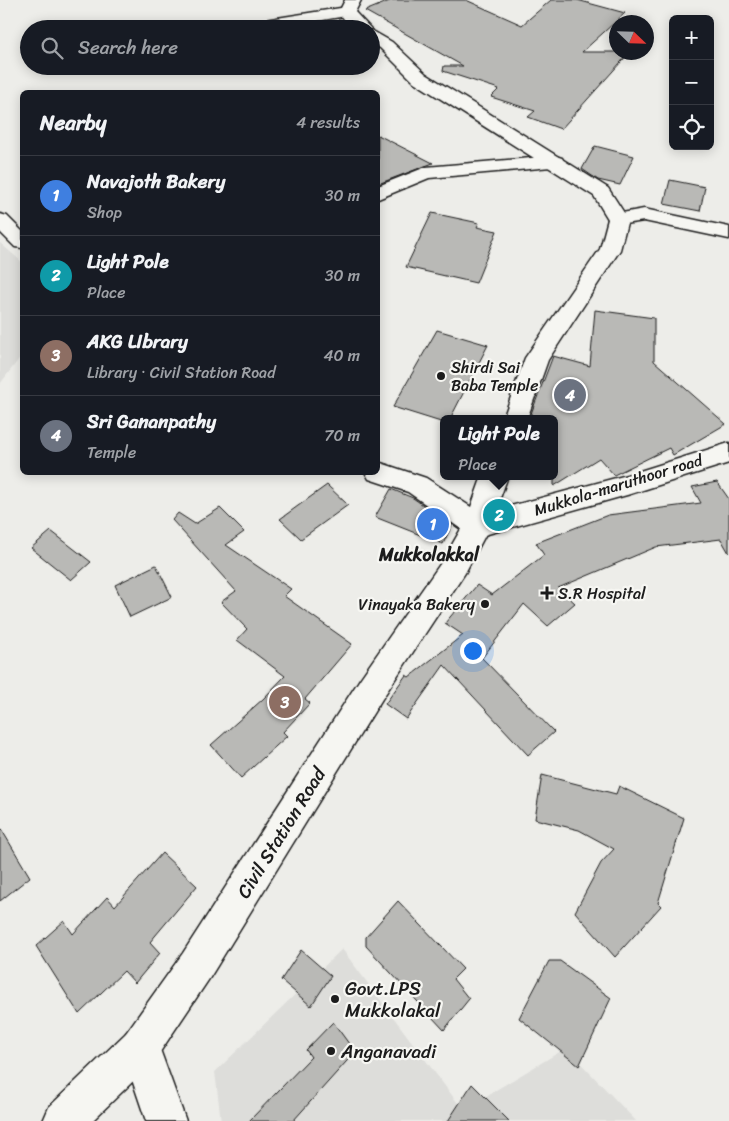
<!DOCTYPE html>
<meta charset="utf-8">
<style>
body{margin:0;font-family:Sriracha,sans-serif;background:#242831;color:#f1f3f6}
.controls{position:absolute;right:15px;top:15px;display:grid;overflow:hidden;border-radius:8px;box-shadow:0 2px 12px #0003}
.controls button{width:45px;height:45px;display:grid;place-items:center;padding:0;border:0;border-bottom:1px solid #363941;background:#171b24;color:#f1f3f6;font:25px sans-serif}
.compass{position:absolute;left:609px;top:15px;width:45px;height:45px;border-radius:50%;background:#171b24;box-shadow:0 2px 12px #0003;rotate:113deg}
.you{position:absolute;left:472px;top:650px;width:18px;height:18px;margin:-12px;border:4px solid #fff;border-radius:50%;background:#1a73e8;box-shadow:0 0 0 8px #1a73e833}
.badge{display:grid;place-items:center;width:32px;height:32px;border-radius:50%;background:#ea580c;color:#fff;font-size:16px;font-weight:700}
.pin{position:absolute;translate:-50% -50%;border:2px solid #fff;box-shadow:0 1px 5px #0006}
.popup{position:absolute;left:440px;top:415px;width:118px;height:65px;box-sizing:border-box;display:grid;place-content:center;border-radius:8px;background:#171b24;filter:drop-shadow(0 1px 4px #0005);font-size:16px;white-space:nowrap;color:#9ea1a6}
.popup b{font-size:19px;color:#f1f3f6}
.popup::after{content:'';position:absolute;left:50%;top:100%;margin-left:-10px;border:10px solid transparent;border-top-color:#171b24}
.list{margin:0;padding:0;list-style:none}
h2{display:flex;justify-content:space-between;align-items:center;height:65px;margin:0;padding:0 20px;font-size:21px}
h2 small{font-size:16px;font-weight:400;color:#9ea1a6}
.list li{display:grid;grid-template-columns:32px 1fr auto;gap:15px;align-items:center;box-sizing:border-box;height:80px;padding:0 20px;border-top:1px solid #363941}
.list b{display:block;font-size:19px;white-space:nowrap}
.list p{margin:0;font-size:16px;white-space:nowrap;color:#9ea1a6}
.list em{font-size:16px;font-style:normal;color:#9ea1a6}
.icon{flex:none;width:28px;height:28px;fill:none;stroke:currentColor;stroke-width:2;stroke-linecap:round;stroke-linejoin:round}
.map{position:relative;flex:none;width:729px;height:1121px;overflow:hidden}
.search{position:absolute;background:#171b24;box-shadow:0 2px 12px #0003;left:20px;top:20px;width:360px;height:55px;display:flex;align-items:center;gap:12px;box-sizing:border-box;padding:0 18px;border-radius:28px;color:#9ea1a6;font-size:19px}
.panel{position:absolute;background:#171b24;box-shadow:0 2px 12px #0003;left:20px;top:90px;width:360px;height:385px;border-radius:8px}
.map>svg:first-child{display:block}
.built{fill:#ddddda}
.building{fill:#b9b9b6;stroke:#1c1c1c}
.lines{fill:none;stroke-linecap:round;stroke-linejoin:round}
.minor-casing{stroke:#1c1c1c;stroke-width:3}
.major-casing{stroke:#1c1c1c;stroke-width:3}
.minor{fill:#f6f6f2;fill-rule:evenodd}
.major{fill:#f6f6f2;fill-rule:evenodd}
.poi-dot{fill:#1c1c1c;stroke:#f6f6f2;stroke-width:2}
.labels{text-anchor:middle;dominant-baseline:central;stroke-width:4.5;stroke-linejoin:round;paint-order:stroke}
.poi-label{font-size:16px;fill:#1c1c1c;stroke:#f6f6f2;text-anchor:start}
.street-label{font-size:16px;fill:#1c1c1c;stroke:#f6f6f2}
.neighbourhood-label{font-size:18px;font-weight:bold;fill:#1c1c1c;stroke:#f6f6f2}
.near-street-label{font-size:19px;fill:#1c1c1c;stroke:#f6f6f2}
.near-poi-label{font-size:19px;fill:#1c1c1c;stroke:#f6f6f2;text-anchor:start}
</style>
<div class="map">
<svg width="729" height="1121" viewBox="0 0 729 1121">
<rect width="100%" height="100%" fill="#edede9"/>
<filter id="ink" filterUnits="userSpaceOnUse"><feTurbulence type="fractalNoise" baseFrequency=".02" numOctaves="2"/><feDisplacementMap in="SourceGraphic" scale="10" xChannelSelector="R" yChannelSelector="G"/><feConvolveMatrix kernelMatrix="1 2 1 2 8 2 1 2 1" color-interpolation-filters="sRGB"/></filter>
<g filter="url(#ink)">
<!-- built -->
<path class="built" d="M 0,243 L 22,262 L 22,355 L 0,384 Z
M 342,949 L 463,1110 L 566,1048 L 636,1121 L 221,1121 L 215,1072 Z"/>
<!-- building -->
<path class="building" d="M 392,0 L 466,0 L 522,25 L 551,0 L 577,0 L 625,13 L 582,52 L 630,52 L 561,129 L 528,117 L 535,111 L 491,97 L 499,89 L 443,71 L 444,66 L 463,66 L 365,11 Z
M 378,135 L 433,163 L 378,184 Z
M 595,146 L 634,156 L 620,185 L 598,180 L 582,169 Z
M 670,180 L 705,187 L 700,211 L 664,204 Z
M 432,213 L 479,223 L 477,227 L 497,231 L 476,283 L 406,267 Z
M 595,310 L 654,318 L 654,361 L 726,424 L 673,455 L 669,448 L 614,475 L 599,458 L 554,486 L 554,419 L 529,419 L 553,356 L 590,366 Z
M 437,330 L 488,345 L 450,419 L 444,419 L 444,423 L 393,407 Z
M 717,482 L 729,499 L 729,553 L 721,539 L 656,547 L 558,588 L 575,603 L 548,626 L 524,604 L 482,658 L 554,732 L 528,755 L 444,665 L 406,719 L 385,704 L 406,675 L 409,677 L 463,635 L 445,623 L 477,585 L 492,595 L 544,555 L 536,543 L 608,515 L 701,503 L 692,487 Z
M 327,485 L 348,505 L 301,539 L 280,519 Z
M 391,489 L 413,498 L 452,525 L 443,544 L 375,517 Z
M 220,508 L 244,532 L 226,545 L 291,589 L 284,596 L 352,644 L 305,699 L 310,703 L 283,732 L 287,736 L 241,778 L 211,745 L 263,699 L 285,676 L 237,640 L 247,629 L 221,602 L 236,591 L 172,520 L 178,513 L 195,524 Z
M 51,531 L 91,562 L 71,580 L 31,548 Z
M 156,565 L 172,597 L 130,617 L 115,585 Z
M 542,775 L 616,794 L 619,786 L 684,818 L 658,903 L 661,906 L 615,957 L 575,912 L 601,863 L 614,849 L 579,830 L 535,819 Z
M 0,827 L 30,877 L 0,901 Z
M 162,853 L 197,886 L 150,942 L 160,953 L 135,983 L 124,971 L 79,1014 L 36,946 L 64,921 L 73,934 L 107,897 L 115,906 Z
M 398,901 L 463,969 L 453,979 L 469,999 L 444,1030 L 366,946 L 366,937 Z
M 301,950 L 331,976 L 311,1006 L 281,980 Z
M 549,961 L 560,961 L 611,998 L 579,1066 L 519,1018 Z
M 333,1022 L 355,1052 L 293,1121 L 249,1121 L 311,1057 L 306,1050 Z
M 472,1084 L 509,1121 L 448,1121 Z"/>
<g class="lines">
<defs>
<path id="minor" d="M 347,7 L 352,9 L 355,12 L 352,15 L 270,29 L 230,29 L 232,26 L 238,24 Z
M 555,156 L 562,158 L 564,162 L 562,166 L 429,178 L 378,199 L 378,186 L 426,167 Z
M 644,209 L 729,227 L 729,239 L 644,221 L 618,225 L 611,223 L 608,219 L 611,215 Z
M 729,443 L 729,463 L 627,495 L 477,537 L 468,534 L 464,526 L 468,518 L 477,515 L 627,475 Z
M 140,1028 L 154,1033 L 186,1121 L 146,1121 L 121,1047 L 126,1033 Z"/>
<path id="major" d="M 345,0 L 361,0 L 355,12 L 371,29 C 351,29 350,28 339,12 Z
M 371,30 L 392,42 L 426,74 L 608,188 L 628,219 L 620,250 L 548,360 L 527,419 L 503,419 L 525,358 L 600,249 L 608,219 L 594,196 L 414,82 L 380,48 L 371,42 Z
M 0,214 L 7,216 L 22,231 L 22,248 L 15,247 L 0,232 Z
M 378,462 L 426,478 L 471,507 L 482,476 L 508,476 L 490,526 L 465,573 L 382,699 L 209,979 L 154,1061 L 92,1121 L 43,1121 L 49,1107 L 126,1033 L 183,953 L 360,679 L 445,557 L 461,529 L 408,492 L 369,479 L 365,472 L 378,472 Z"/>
</defs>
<!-- minor casing -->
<use href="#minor" class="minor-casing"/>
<!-- major casing -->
<use href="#major" class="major-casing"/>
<!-- minor -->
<use href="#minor" class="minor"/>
<!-- major -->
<use href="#major" class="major"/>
</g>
</g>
<!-- markers -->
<g class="poi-dot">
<circle cx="441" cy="376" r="5"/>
<path d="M544.5 585.5h5v5h5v5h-5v5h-5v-5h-5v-5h5z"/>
<circle cx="485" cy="604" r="5"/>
<circle cx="335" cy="999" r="5"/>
<circle cx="331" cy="1051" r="5"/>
</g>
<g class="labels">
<!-- poi labels -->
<g class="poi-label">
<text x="451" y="367">Shirdi Sai<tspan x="451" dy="18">Baba Temple</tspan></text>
<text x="558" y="593">S.R Hospital</text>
<text x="475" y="604" text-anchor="end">Vinayaka Bakery</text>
</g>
<!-- street labels -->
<g class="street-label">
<text transform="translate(618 485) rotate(-17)">Mukkola-maruthoor road</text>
</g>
<!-- neighbourhood labels -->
<g class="neighbourhood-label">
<text x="429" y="555">Mukkolakkal</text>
</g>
<!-- near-street labels -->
<g class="near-street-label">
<text transform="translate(281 833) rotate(-58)">Civil Station Road</text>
</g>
<!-- near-poi labels -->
<g class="near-poi-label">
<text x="345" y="988">Govt.LPS<tspan x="345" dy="22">Mukkolakal</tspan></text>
<text x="341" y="1051">Anganavadi</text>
</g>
</g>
</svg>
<div class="controls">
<button>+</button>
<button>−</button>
<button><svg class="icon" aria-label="locate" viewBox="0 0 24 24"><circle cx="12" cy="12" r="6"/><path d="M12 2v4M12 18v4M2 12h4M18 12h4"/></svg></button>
</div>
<svg class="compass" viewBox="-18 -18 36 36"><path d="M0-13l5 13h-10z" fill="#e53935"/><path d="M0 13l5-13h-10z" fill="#9ea1a6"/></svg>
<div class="you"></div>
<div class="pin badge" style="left:433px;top:524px;background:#3f7fe0">1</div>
<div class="pin badge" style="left:499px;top:515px;background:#0f9aa8">2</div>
<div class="popup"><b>Light Pole</b>Place</div>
<div class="pin badge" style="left:285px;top:702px;background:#8d6e63">3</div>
<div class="pin badge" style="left:570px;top:395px;background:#6b7280">4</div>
<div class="search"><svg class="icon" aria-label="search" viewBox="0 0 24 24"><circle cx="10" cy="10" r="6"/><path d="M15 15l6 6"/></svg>Search here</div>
<section class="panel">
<h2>Nearby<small>4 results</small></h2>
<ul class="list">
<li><span class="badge" style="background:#3f7fe0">1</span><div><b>Navajoth Bakery</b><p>Shop</p></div><em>30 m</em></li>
<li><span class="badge" style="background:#0f9aa8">2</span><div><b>Light Pole</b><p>Place</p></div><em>30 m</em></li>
<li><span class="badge" style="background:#8d6e63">3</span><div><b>AKG LIbrary</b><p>Library · Civil Station Road</p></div><em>40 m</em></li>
<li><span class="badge" style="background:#6b7280">4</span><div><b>Sri Gananpathy</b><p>Temple</p></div><em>70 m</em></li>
</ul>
</section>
</div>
